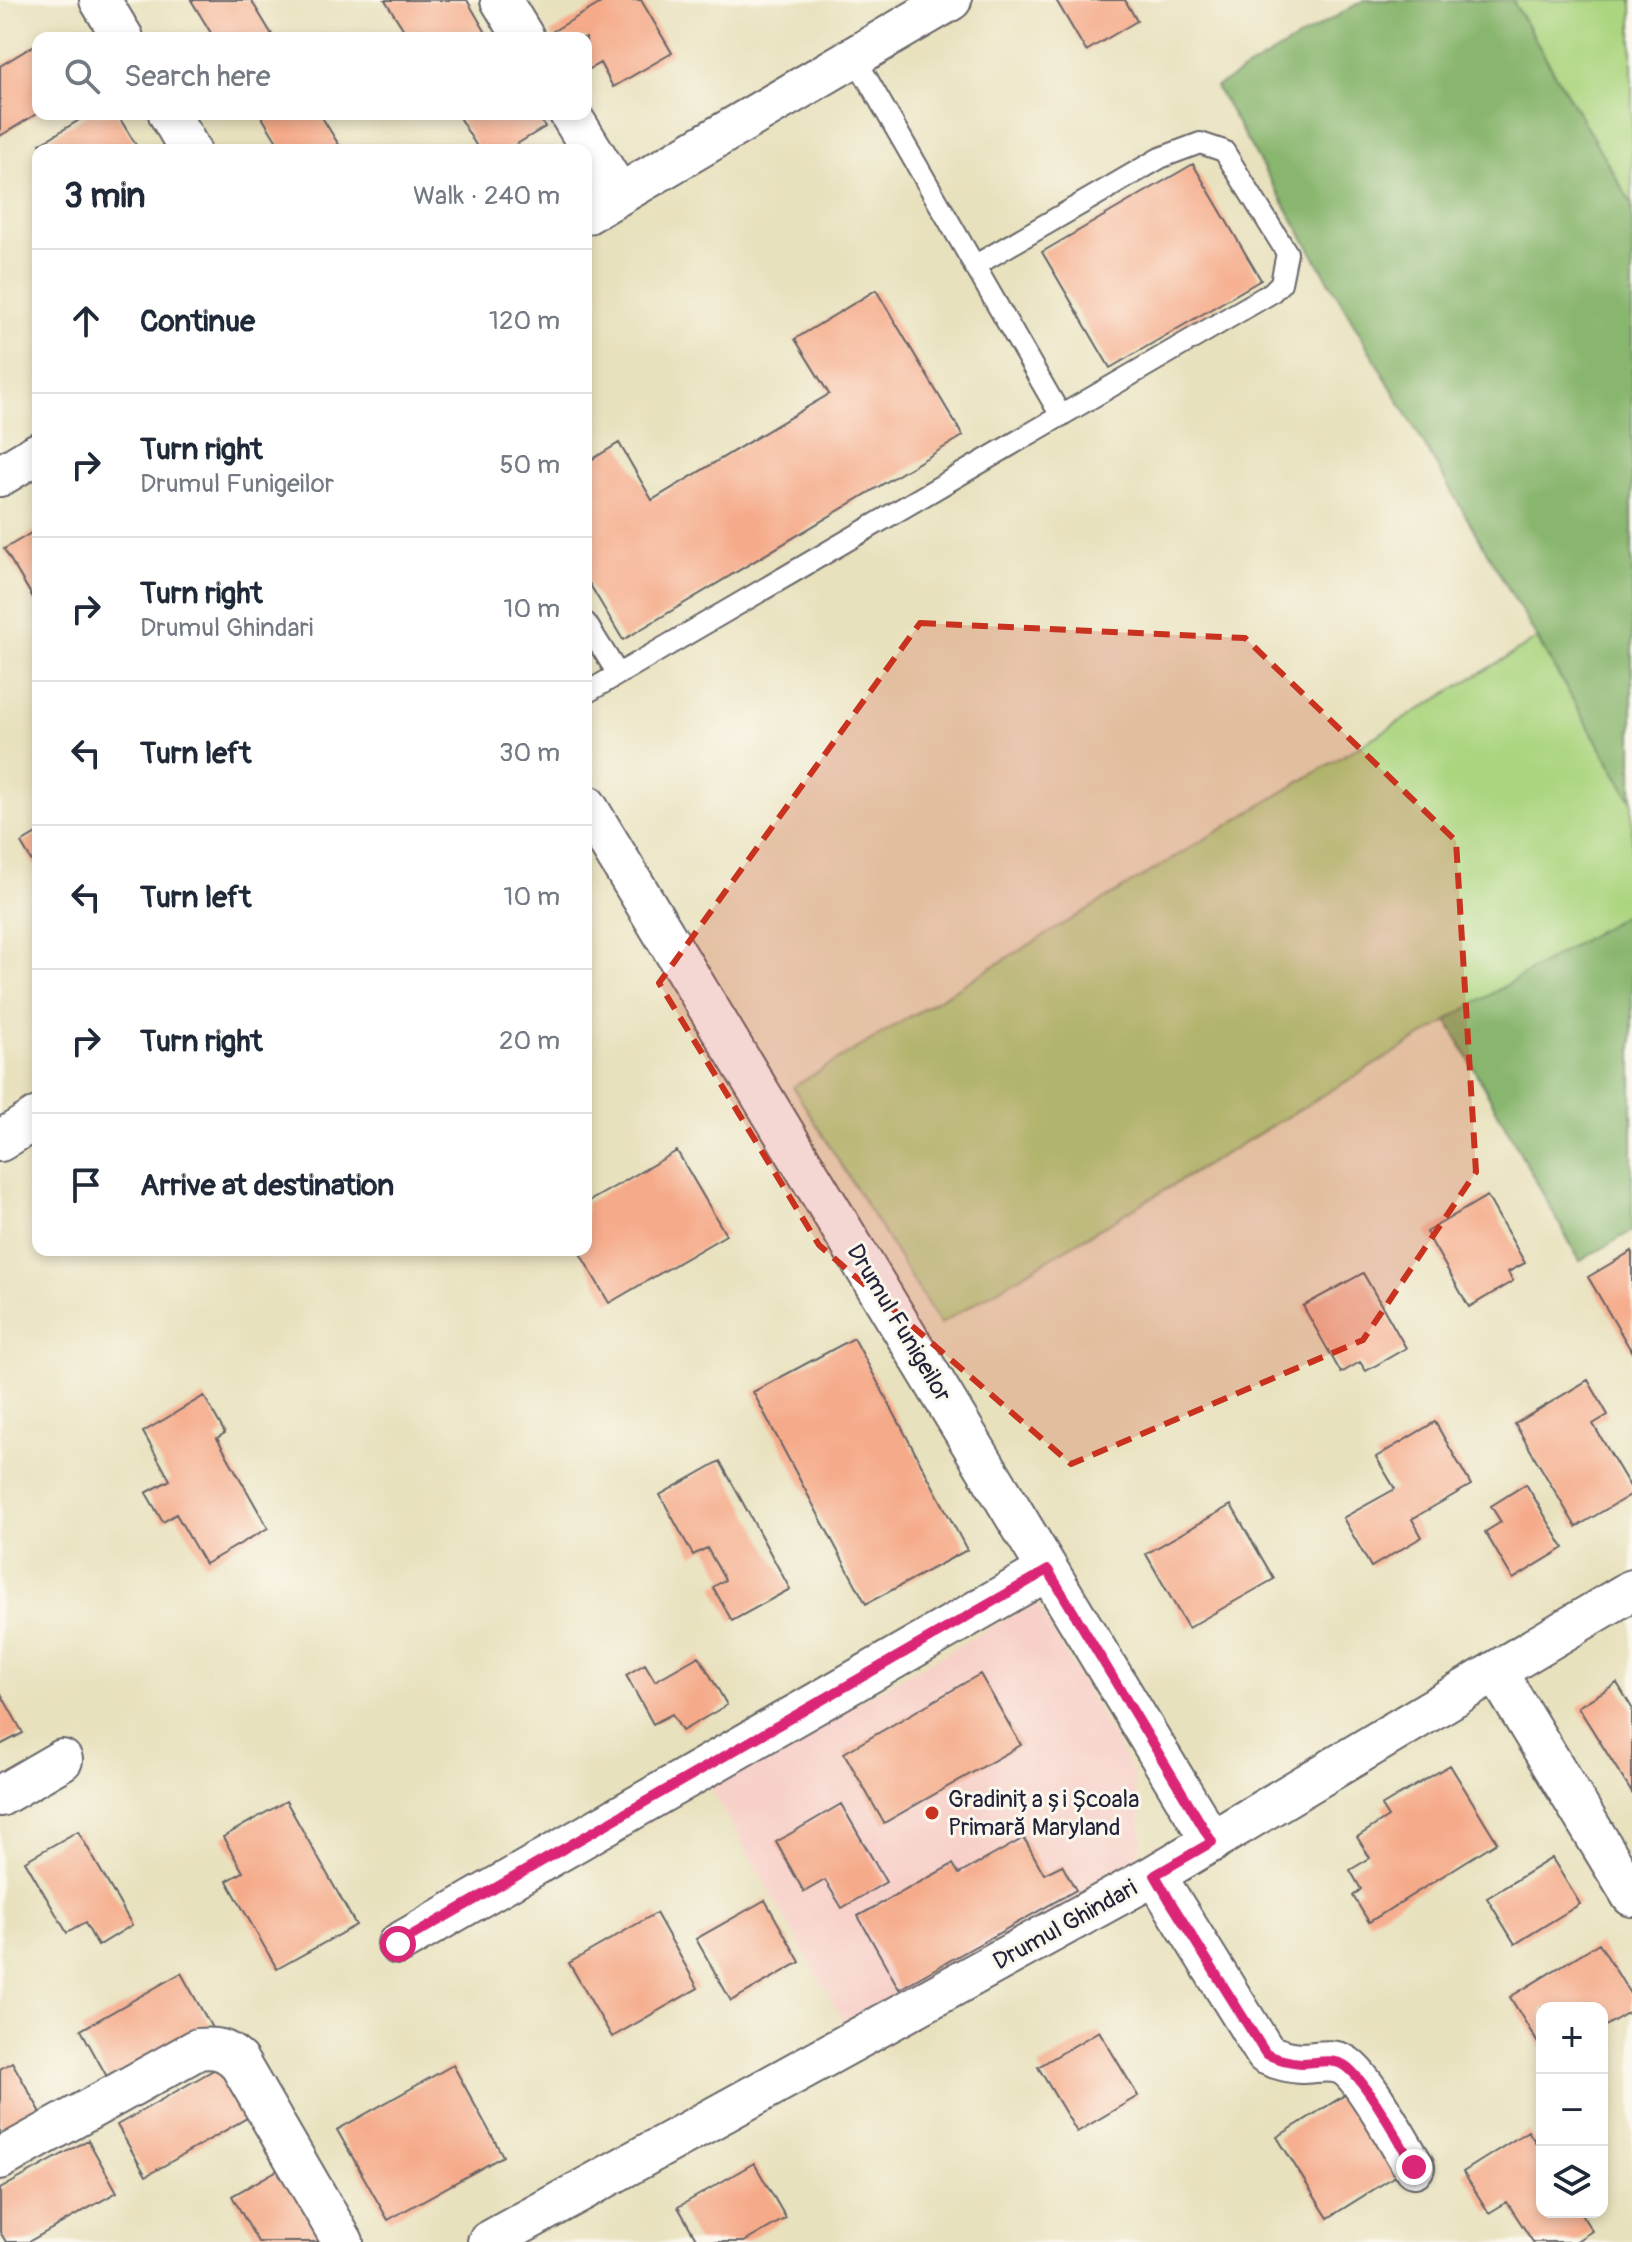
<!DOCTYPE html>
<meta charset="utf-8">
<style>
body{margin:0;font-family:Pangolin,sans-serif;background:#f2f2f3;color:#1f2937}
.controls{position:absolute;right:24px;bottom:24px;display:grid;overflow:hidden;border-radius:16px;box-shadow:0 4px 12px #0003}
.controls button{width:72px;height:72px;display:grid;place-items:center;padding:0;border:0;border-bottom:2px solid #e0e1e3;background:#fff;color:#1f2937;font:40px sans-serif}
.stop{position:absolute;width:24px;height:24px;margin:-18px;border:6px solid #db2777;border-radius:50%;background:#fff}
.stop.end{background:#db2777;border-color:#fff;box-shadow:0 2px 8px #0008}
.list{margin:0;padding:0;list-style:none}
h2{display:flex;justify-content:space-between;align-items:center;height:104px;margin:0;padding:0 32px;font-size:34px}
h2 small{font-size:26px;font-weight:400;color:#747a83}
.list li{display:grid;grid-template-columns:52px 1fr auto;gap:24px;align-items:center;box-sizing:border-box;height:144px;padding:0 32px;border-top:2px solid #e0e1e3}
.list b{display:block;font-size:30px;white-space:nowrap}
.list p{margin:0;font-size:26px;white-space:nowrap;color:#747a83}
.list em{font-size:26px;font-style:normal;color:#747a83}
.icon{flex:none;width:44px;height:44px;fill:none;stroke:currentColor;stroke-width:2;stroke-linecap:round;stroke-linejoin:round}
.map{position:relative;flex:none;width:1632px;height:2242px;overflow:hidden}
.search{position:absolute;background:#fff;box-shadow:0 4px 12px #0003;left:32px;top:32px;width:560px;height:88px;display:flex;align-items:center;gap:20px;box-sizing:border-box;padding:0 28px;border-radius:16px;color:#747a83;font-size:30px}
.panel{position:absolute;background:#fff;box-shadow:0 4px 12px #0003;left:32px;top:144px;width:560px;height:1112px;border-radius:16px}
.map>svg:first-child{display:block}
.built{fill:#f7d0c9}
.green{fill:#acd580;stroke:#677c5e;stroke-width:2}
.forest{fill:#89b66e;stroke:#566c54;stroke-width:2}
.building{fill:#f5aa89}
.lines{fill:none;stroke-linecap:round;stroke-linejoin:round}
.service-casing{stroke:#676568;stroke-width:24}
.minor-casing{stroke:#676568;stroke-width:44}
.service{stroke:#fff;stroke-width:20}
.minor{stroke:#fff;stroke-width:40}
.route{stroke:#db2777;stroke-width:10}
.marked{fill:#c8321e;fill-opacity:0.2;stroke:#c8321e;stroke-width:6;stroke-dasharray:16 10;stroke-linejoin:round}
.poi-dot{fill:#c8321e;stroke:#fbf7ec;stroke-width:3}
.labels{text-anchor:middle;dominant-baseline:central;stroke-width:6;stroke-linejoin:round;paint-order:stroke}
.street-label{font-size:24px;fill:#22223b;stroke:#fbf7ec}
.poi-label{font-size:24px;fill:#22223b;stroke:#fbf7ec;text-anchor:start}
</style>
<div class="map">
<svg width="1632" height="2242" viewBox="0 0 1632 2242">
<rect width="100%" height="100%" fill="#fbf7ec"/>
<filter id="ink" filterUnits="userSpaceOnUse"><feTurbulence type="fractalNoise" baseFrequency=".0125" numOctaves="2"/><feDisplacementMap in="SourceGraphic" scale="16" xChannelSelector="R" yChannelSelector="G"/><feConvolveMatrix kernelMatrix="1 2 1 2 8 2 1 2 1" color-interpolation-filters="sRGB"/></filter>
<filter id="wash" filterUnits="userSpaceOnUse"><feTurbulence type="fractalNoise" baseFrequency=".006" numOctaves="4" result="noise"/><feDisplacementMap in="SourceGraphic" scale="32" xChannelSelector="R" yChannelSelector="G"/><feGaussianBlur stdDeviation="1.8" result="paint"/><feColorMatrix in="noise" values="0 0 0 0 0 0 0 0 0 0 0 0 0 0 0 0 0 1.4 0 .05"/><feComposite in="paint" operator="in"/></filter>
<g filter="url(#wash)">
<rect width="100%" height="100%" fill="#e8e1bd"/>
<!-- built -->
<path class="built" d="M 1036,1602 L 1133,1772 L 1143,1840 L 1131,1875 L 850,2033 L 710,1786 Z"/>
<!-- green -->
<path class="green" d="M 1512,0 L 1632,0 L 1632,205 Z
M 1537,639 L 1632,801 L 1632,911 L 940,1324 L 793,1087 Z"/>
<!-- forest -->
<path class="forest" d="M 1364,0 L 1512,0 L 1632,205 L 1632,801 L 1216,87 Z
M 1632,911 L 1632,1231 L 1580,1261 L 1447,1020 Z"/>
<g id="blocks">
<!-- building -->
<path class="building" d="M 191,0 L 251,0 L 274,38 L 214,38 Z
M 385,0 L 467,0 L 489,38 L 409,38 Z
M 606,0 L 641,0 L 672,53 L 613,87 L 600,63 L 586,71 L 586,38 L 553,38 L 550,33 Z
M 1056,0 L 1125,0 L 1137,21 L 1086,51 Z
M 38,43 L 38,113 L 0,136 L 0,66 Z
M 89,114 L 117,114 L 139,150 L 44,150 L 40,144 Z
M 260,114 L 320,114 L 342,150 L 282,150 Z
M 457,114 L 537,114 L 545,127 L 507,150 L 479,150 Z
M 1193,164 L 1261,280 L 1110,368 L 1042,252 Z
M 876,290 L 963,436 L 623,640 L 586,578 L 586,463 L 619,443 L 652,500 L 829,394 L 795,339 Z
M 38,529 L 38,606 L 4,549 Z
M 38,833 L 38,872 L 21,843 Z
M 677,1151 L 726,1235 L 609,1303 L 578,1250 L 586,1250 L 586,1203 Z
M 1487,1196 L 1525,1263 L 1508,1272 L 1513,1281 L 1469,1307 L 1426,1232 Z
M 1632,1251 L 1632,1352 L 1588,1277 Z
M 1363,1273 L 1406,1348 L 1366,1371 L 1360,1362 L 1341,1373 L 1303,1306 Z
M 854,1338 L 967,1550 L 866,1604 L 753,1392 Z
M 1588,1380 L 1608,1415 L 1593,1424 L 1632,1490 L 1632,1494 L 1576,1527 L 1515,1424 Z
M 204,1396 L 225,1433 L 217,1438 L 268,1528 L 205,1564 L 176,1514 L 163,1522 L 146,1493 L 170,1480 L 143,1432 Z
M 1435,1422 L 1471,1485 L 1412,1519 L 1422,1537 L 1371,1567 L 1343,1518 L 1395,1489 L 1376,1457 Z
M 720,1461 L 790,1589 L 732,1621 L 713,1587 L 725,1580 L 707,1548 L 693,1555 L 660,1495 Z
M 1526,1484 L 1564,1548 L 1513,1579 L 1485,1532 L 1501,1522 L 1491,1506 Z
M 1231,1505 L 1274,1579 L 1188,1628 L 1146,1554 Z
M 699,1656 L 727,1705 L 682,1731 L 672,1714 L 653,1724 L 626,1675 L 645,1664 L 655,1681 Z
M 980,1674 L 1021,1745 L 884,1823 L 844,1753 Z
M 1617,1683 L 1632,1708 L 1632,1793 L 1578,1707 Z
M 0,1692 L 23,1733 L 0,1745 Z
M 1450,1765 L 1497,1842 L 1369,1922 L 1353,1896 L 1361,1889 L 1350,1870 L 1370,1858 L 1357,1837 L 1388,1817 L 1381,1806 Z
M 286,1801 L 356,1925 L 277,1969 L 227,1881 L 243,1872 L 223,1837 Z
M 841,1804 L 886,1882 L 842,1908 L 825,1880 L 804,1892 L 776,1842 Z
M 78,1831 L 132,1925 L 98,1946 L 85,1923 L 67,1933 L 25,1861 Z
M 1024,1838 L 1044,1874 L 1062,1865 L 1076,1890 L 899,1989 L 858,1916 L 953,1864 L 959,1874 Z
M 1552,1858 L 1580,1904 L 1515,1944 L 1487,1898 Z
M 765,1900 L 800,1962 L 731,2001 L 696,1939 Z
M 656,1913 L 698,1988 L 612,2037 L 569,1963 Z
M 1599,1943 L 1632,1997 L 1632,2010 L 1602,2028 L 1602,2008 L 1542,2008 L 1542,2050 L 1510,1997 Z
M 181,1973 L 212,2028 L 111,2084 L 81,2030 Z
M 1099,2031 L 1138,2096 L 1077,2132 L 1038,2067 Z
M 12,2062 L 44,2118 L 0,2143 L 0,2069 Z
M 224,2064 L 252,2115 L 146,2176 L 117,2125 Z
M 453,2065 L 503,2156 L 388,2220 L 337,2130 Z
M 1350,2092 L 1400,2173 L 1328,2218 L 1277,2137 Z
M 1528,2131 L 1542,2152 L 1542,2212 L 1580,2212 L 1592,2231 L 1575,2242 L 1533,2242 L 1507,2202 L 1489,2213 L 1463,2172 Z
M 88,2140 L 117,2192 L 28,2242 L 6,2242 L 0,2232 L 0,2189 Z
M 754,2163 L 786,2218 L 744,2242 L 698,2242 L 678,2207 Z
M 283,2167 L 326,2242 L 258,2242 L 232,2196 Z"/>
</g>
</g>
<g filter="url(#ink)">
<use href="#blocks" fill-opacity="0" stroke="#676568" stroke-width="2"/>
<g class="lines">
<defs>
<path id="service" d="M 854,56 L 1061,416
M 586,623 L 618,674
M 586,693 L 1271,293 L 1281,283 L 1287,253 L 1224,151 L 1200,143 L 1160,158 L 974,266"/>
<path id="minor" d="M 100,0 L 123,38
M 501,0 L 524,38
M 169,114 L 190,150
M 570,114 L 619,194
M 586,214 L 951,0
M 0,476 L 38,453
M 586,805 L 1212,1842
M 0,1141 L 38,1117
M 1497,1673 L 1632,1896
M 0,1796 L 62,1760
M 1155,1875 L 1266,2054 C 1277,2059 1288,2062 1301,2063 C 1315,2063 1331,2058 1344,2065 C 1364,2076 1400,2145 1414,2167
M 398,1944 L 1048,1570
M 0,2159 L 198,2049 C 216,2047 225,2049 238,2061 L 343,2242
M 488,2242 L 1155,1875 L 1632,1590"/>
</defs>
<!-- service casing -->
<use href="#service" class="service-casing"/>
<!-- minor casing -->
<use href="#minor" class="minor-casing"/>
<!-- service -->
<use href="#service" class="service"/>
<!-- minor -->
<use href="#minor" class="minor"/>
</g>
</g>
<g class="lines" filter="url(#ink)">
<!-- route -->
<path class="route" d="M 398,1944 L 1048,1570 L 1212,1842 L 1155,1875 L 1170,1901 L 1266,2054 C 1277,2059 1288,2062 1301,2063 C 1315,2063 1331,2058 1344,2065 C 1364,2076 1401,2145 1414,2167"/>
</g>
<!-- marked area -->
<path class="marked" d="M 920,623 L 1245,638 L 1456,841 L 1476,1172 L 1363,1340 L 1071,1464 L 819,1245 L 659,983 Z"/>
<!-- markers -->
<circle class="poi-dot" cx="932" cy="1813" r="8"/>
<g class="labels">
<!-- street labels -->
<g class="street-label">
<text transform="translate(899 1323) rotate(59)">Drumul Funigeilor</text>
<text transform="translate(1065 1925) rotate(-29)">Drumul Ghindari</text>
</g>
<!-- poi labels -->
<g class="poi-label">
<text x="948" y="1799">Gradinița și Școala<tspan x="948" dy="28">Primară Maryland</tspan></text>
</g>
</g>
</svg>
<div class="controls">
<button>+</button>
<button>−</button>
<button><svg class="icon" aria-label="layers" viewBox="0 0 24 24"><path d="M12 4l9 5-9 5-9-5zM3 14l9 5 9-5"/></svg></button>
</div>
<div class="stop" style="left:398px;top:1944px"></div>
<div class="stop end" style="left:1414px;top:2167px"></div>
<div class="search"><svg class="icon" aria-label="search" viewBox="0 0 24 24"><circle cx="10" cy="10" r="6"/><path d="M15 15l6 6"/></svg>Search here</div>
<section class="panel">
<h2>3 min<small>Walk · 240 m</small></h2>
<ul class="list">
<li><svg class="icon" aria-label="ahead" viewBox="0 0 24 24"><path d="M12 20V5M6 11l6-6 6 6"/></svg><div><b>Continue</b></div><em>120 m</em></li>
<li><svg class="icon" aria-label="right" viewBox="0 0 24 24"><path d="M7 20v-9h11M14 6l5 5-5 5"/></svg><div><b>Turn right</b><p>Drumul Funigeilor</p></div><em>50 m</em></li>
<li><svg class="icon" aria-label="right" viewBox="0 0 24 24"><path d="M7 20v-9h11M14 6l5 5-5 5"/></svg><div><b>Turn right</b><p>Drumul Ghindari</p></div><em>10 m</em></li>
<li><svg class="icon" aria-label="left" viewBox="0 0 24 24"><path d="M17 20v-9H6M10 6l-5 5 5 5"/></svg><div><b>Turn left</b></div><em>30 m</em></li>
<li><svg class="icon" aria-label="left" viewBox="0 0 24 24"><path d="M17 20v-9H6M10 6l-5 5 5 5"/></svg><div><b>Turn left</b></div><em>10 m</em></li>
<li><svg class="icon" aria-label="right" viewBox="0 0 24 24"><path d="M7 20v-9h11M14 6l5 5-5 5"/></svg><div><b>Turn right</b></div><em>20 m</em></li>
<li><svg class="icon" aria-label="arrive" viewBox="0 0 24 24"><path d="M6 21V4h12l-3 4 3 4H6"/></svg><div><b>Arrive at destination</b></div></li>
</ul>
</section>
</div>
